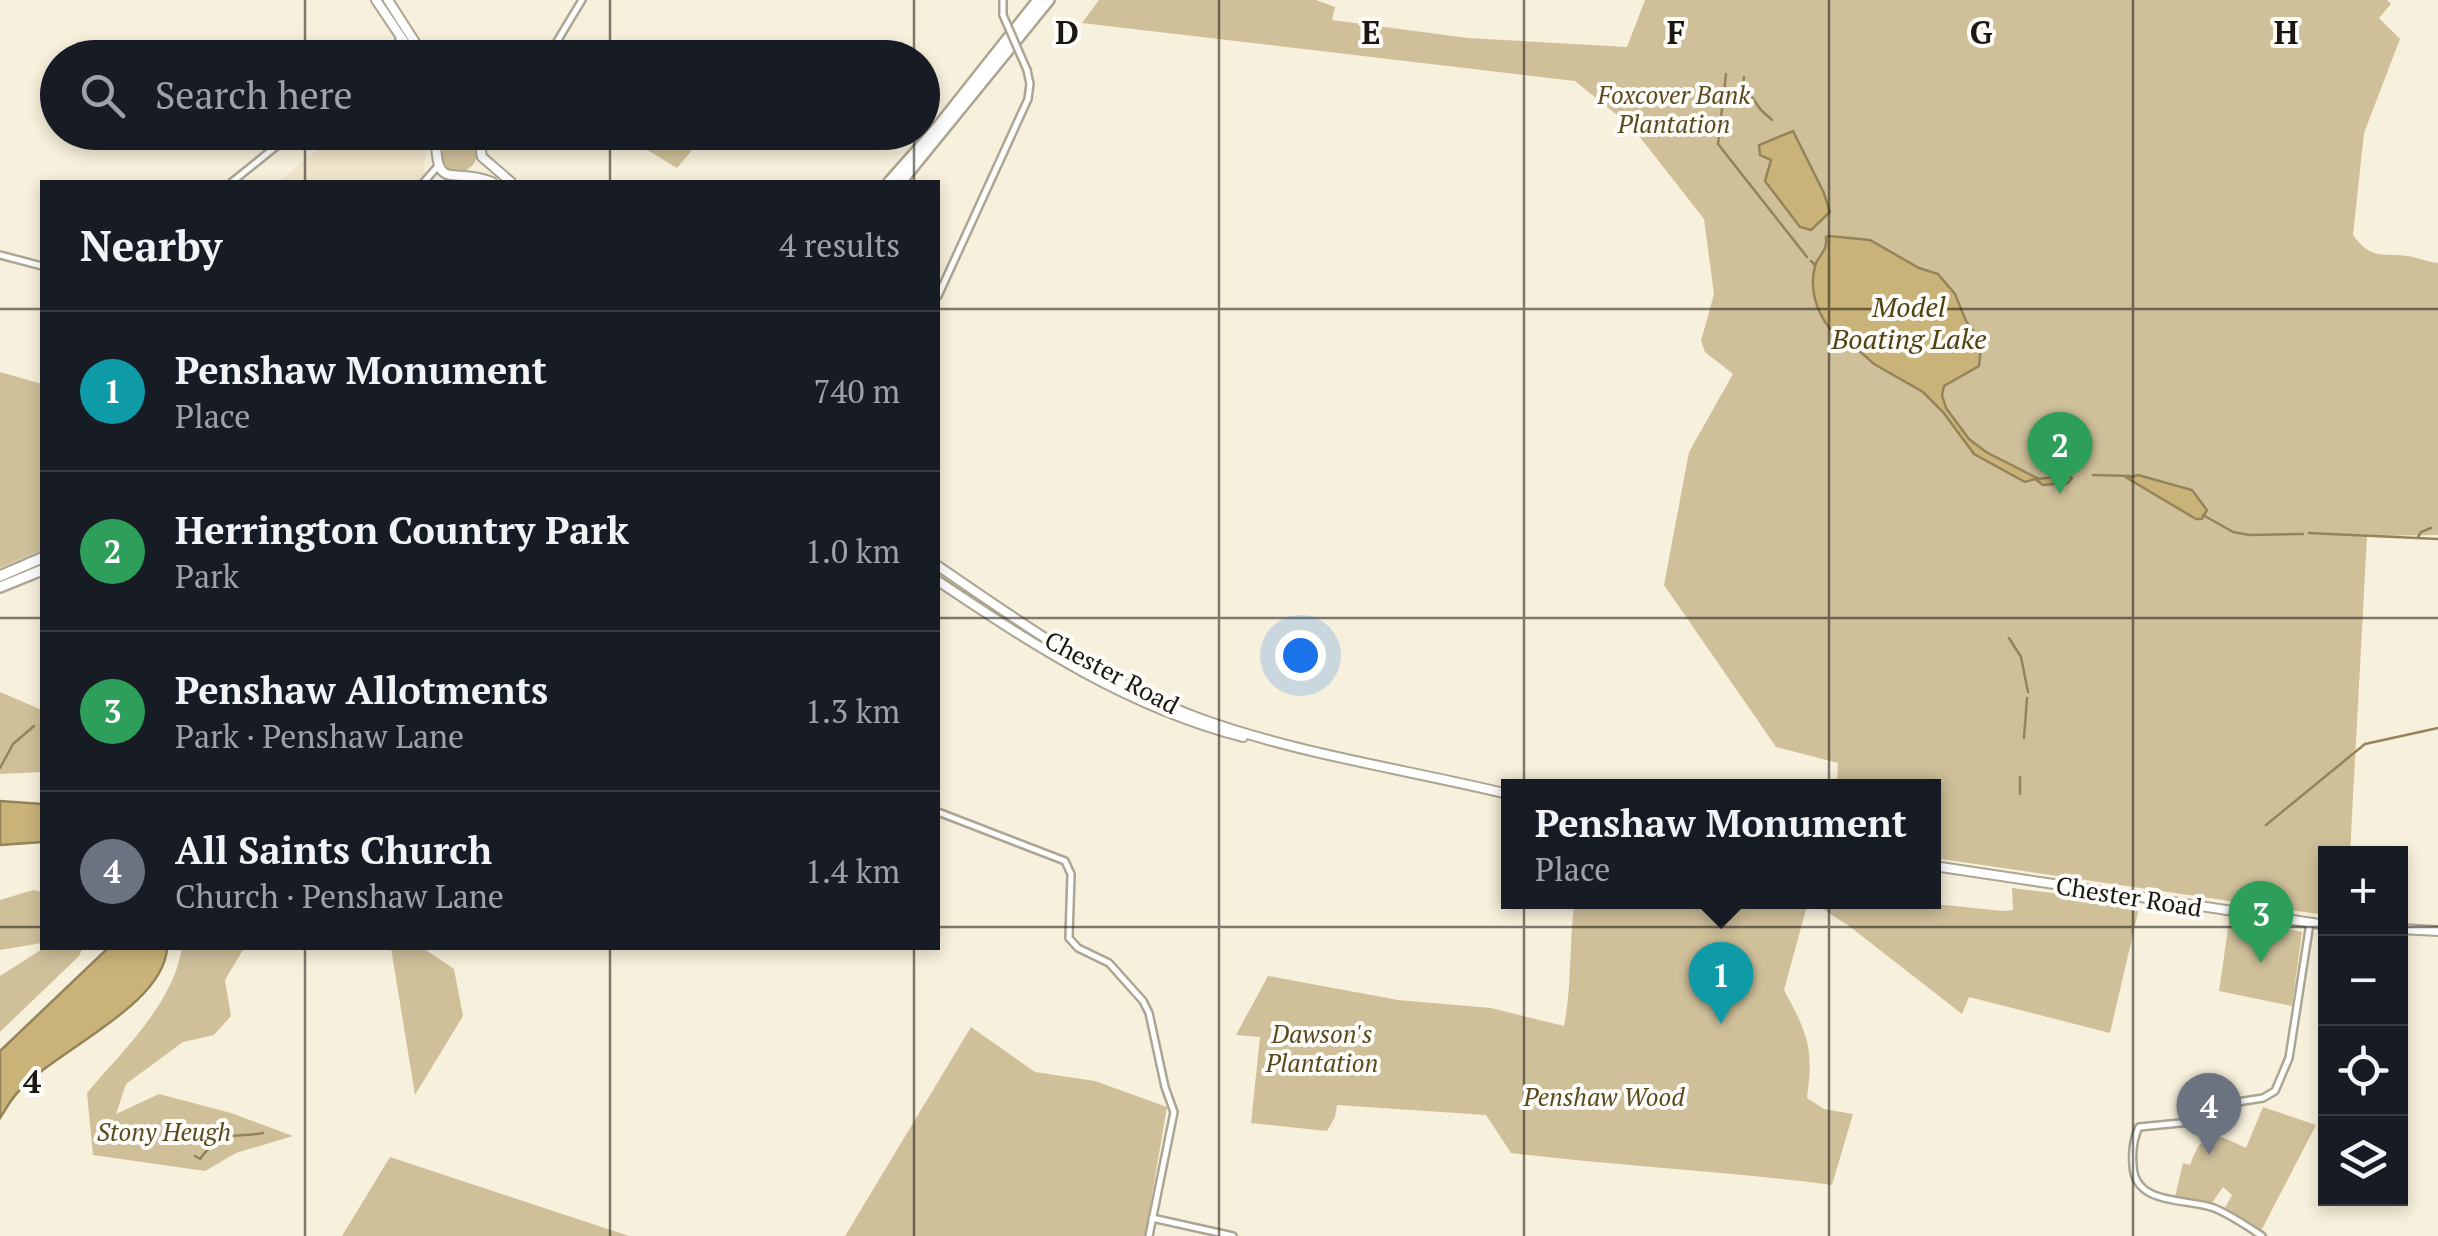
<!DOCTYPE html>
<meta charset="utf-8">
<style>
body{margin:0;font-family:"PT Serif",serif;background:#242831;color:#f1f3f6}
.controls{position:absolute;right:30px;bottom:30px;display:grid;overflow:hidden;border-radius:0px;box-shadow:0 5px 15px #0003}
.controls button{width:90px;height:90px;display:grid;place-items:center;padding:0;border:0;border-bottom:2px solid #363941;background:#171b24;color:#f1f3f6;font:50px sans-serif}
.you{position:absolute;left:1300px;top:655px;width:35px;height:35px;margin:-25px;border:8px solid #fff;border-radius:50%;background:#1a73e8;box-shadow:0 0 0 15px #1a73e833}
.badge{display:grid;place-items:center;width:65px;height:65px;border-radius:50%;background:#4f6adf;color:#fff;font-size:32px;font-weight:700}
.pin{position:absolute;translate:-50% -82px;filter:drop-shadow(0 2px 5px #0008)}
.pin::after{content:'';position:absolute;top:52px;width:35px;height:30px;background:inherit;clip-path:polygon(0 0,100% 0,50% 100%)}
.popup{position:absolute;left:1501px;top:779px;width:440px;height:130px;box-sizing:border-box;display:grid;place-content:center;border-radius:0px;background:#171b24;filter:drop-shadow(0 2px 8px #0005);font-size:32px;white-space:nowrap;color:#9ea1a6}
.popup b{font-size:38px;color:#f1f3f6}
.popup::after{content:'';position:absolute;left:50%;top:100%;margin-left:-20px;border:20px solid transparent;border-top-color:#171b24}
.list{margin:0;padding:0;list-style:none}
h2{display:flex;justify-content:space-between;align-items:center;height:130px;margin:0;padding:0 40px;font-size:42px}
h2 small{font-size:32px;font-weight:400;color:#9ea1a6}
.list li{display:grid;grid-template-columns:65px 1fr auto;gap:30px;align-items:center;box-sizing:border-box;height:160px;padding:0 40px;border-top:2px solid #363941}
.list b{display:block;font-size:38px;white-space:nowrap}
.list p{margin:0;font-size:32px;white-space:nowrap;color:#9ea1a6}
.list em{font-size:32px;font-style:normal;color:#9ea1a6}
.icon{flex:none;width:55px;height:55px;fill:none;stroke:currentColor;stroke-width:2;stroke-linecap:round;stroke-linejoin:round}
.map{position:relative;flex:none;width:2438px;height:1236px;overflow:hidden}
.search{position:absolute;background:#171b24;box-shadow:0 5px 15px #0003;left:40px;top:40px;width:900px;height:110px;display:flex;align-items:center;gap:25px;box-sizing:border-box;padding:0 35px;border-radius:55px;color:#9ea1a6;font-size:38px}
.panel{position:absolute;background:#171b24;box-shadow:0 5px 15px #0003;left:40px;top:180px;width:900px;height:770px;border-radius:0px}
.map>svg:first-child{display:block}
.built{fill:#f0e6cb}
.green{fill:#cfc09a}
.water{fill:#c9b379;stroke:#95845a;stroke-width:2.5}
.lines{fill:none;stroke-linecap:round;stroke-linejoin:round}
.stream{stroke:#95845a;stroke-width:2.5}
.tertiary-casing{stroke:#aba592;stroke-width:10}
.primary-casing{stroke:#aba592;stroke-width:12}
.trunk-casing{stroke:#aba592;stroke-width:14}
.tertiary{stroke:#fff;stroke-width:5}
.primary{stroke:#fff;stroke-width:8}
.trunk{stroke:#fff;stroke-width:9}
.tertiary-bridge-casing{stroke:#aba592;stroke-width:10;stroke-linecap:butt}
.tertiary-bridge{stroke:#fff;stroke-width:5}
.grid{fill:none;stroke:#1b1811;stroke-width:2.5;stroke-opacity:0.55}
.labels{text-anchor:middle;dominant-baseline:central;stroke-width:8;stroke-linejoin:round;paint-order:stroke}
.park-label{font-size:25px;font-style:italic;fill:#59491c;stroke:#fffdf9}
.street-label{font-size:25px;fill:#1b1811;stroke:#fffdf9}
.water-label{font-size:28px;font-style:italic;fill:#514113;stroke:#fffdf9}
.grid-label{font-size:32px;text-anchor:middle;font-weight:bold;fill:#1b1811;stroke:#fffdf9;stroke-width:8;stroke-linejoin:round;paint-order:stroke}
</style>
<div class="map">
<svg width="2438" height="1236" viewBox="0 0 2438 1236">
<rect width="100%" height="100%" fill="#f7f0dc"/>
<!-- built -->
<path class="built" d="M 339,133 L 428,133 L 424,170 L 431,182 L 278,182 Z"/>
<!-- green -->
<path class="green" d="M 1099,0 L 1316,0 L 1335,7 L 1332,20 L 1468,38 L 1627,47 L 1645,0 L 2387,0 L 2391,4 L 2379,18 L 2400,39 L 2364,133 L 2353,235 C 2373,263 2386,251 2413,257 C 2422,259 2429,262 2438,263 L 2438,535 L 2367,536 L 2350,853 L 2326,854 L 2325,915 L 1934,858 L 1934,786 L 1837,786 L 1838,763 L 1776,747 L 1664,585 L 1689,452 L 1733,374 L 1705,352 L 1701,341 L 1714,294 L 1704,219 L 1632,127 L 1575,81 L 1082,23 Z
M 648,132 L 688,133 L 699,142 L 677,168 L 639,145 Z
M439 153a19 19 0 1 1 38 0a19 19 0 1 1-38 0Z
M 0,372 L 42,384 L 42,550 L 0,568 Z
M 0,692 L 42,710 L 42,772 L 0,774 Z
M 2012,888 L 2140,904 L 2110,1033 L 1969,997 L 1962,1014 L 1849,926 L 1812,902 L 1916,902 L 2003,911 L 2013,910 Z
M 33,890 L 42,892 L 42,943 L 0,950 L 0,900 Z
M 1616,902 L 1657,902 L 1713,911 L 1718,902 L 1808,902 L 1784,990 C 1808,1035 1814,1047 1807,1098 L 1824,1109 L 1853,1114 L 1832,1185 C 1725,1171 1618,1166 1511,1153 L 1486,1115 L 1337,1105 L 1335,1117 L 1327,1131 L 1251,1123 L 1260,1037 L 1236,1035 L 1268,976 L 1398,1000 L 1491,1008 L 1564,1026 C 1572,986 1569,946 1574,905 L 1590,908 Z
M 2230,915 L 2302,932 L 2292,1006 L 2219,991 Z
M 44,948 L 83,948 L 79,956 L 0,1032 L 0,976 Z
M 182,948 L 244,948 L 225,980 L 231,1016 L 214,1035 L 183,1042 L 126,1084 L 116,1114 L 159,1094 L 231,1113 L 293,1136 L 236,1153 L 205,1171 L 93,1155 L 87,1093 C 123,1050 173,1004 182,948 Z
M 391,948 L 423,948 L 454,969 L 463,1016 L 415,1095 Z
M 971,1027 L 1035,1072 L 1095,1081 L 1167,1107 L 1145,1236 L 845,1236 Z
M 2263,1107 L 2316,1125 L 2261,1231 L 2225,1208 L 2232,1195 L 2223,1187 L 2212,1203 L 2175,1197 L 2183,1163 L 2190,1165 C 2204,1128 2213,1132 2246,1148 Z
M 390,1157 L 629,1236 L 342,1236 Z"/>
<!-- water -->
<path class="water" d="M 1793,131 L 1824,193 L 1830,212 L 1811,230 L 1800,227 L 1765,181 L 1771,160 L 1760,155 L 1759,145 Z
M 1829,236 L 1870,240 L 1919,268 L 1938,274 L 1955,294 L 1966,321 L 1975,333 L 1981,346 L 1979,366 L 1944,386 L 1942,395 L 1946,408 L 1969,439 L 1986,452 L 2039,479 L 2068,475 L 2072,478 L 2068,483 L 2043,485 L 2035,479 L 2025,482 L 1974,454 L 1943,412 L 1923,392 L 1874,364 L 1837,331 L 1830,329 C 1816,311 1809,288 1815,266 C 1818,255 1828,252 1826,237 Z
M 2138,475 L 2192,490 L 2207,510 L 2202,519 L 2196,519 L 2127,478 Z
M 0,801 L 42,804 L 42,842 L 0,845 Z
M 108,948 L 167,948 C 164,1006 54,1051 18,1092 C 11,1099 6,1109 0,1118 L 0,1051 Z"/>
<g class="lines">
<!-- stream -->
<path class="stream" d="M 1726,74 L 1718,144 L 1807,257
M 1744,77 L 1743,85 L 1761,110 L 1772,120
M 1811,261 L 1815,265
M 2093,475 L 2130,476
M 2203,515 L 2233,532 L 2250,535 L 2303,534
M 2309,533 L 2438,539
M 2418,537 L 2421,532 L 2431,528
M 2009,638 L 2021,657 L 2028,692
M 2024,738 L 2027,698
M 0,768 L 13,744 L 34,726
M 2020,794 L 2020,777
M 2266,825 L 2365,744 L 2438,728
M 195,1156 L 200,1159 C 222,1128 231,1139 263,1133"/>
<defs>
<path id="tertiary" d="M 1003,0 L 1003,15
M 397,55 L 410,58
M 392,58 L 401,46 L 399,39
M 547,58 L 582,0
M 232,182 L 294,132
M 424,182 L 438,166
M 0,255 L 42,266
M 938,296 L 1028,99 L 1030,84 L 1027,70
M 938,812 L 1065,861 L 1071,874 L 1069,938 L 1078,948 L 1109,963 L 1143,1001 L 1149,1013 L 1165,1087 L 1174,1112 L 1149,1236
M 1152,1218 L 1233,1236
M 2262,1236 C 2247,1226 2231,1215 2214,1208 C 2187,1198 2134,1206 2133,1165 C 2132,1152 2133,1139 2139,1127 L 2201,1121 L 2231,1103 L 2263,1098 L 2275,1091 L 2289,1058 L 2310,923"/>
<path id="primary" d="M 376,0 L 415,58
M 388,0 L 425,58
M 436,132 C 435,196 452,165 492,182
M 470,132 L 480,145 L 482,157 L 511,182
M 938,566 C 1020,622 1102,681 1196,717 C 1296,754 1405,769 1508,794
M 938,581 C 1035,646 1128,707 1243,737
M 1934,866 L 2326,925
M 2400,929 L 2438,931"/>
<path id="trunk" d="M 889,182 L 936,129 L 1038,0
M 901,182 L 1049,0
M 0,576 L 42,558
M 0,587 L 42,570"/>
</defs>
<!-- tertiary casing -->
<use href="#tertiary" class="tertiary-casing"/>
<!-- primary casing -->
<use href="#primary" class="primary-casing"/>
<!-- trunk casing -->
<use href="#trunk" class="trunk-casing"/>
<!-- tertiary -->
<use href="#tertiary" class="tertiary"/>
<!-- primary -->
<use href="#primary" class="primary"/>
<!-- trunk -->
<use href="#trunk" class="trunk"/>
<defs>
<path id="tertiary-bridge" d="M 1003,15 L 1027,70"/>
</defs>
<!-- tertiary-bridge casing -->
<use href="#tertiary-bridge" class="tertiary-bridge-casing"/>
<!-- tertiary-bridge -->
<use href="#tertiary-bridge" class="tertiary-bridge"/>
</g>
<!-- grid -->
<path class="grid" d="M 305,0 L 305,58M 610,0 L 610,58M 914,0 L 914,58M 1219,0 L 1219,1236M 1524,0 L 1524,1236M 1829,0 L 1829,1236M 2133,0 L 2133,1236M 305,132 L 305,182M 610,132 L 610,182M 914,132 L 914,182M 0,309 L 42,309M 938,309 L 2438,309M 0,618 L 42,618M 938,618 L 2438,618M 0,927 L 42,927M 938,927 L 2326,927M 2400,927 L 2438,927M 305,948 L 305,1236M 610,948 L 610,1236M 914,948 L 914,1236"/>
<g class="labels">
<!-- park labels -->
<g class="park-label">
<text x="1674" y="94">Foxcover Bank<tspan x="1674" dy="29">Plantation</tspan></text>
<text x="1322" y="1033">Dawson's<tspan x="1322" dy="29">Plantation</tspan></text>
<text x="1604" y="1096">Penshaw Wood</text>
<text x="164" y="1131">Stony Heugh</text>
</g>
<!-- street labels -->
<g class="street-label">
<text transform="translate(1112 672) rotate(28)">Chester Road</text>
<text transform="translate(2129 896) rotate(9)">Chester Road</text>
</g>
<!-- water labels -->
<g class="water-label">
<text x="1909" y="306">Model<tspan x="1909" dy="32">Boating Lake</tspan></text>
</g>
</g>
<g class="grid-label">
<text x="1067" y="44">D</text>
<text x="1371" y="44">E</text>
<text x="1676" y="44">F</text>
<text x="1981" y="44">G</text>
<text x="2286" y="44">H</text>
<text x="32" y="1093">4</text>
</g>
</svg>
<div class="controls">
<button>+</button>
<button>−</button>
<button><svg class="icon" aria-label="locate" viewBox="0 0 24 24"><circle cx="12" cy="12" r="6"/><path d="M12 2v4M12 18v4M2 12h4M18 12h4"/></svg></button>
<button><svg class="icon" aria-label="layers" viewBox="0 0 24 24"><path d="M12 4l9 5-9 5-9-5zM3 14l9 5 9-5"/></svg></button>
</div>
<div class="you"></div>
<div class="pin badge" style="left:1721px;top:1024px;background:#0f9aa8">1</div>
<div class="popup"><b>Penshaw Monument</b>Place</div>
<div class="pin badge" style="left:2060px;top:494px;background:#2e9e5b">2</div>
<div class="pin badge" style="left:2261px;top:963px;background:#2e9e5b">3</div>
<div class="pin badge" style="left:2209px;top:1155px;background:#6b7280">4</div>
<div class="search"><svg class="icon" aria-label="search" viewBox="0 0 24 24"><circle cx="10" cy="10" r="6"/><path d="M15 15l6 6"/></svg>Search here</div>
<section class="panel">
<h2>Nearby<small>4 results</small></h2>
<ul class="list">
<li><span class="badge" style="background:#0f9aa8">1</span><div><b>Penshaw Monument</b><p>Place</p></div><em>740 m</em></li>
<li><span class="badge" style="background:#2e9e5b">2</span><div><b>Herrington Country Park</b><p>Park</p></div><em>1.0 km</em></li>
<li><span class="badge" style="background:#2e9e5b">3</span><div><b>Penshaw Allotments</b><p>Park · Penshaw Lane</p></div><em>1.3 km</em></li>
<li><span class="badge" style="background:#6b7280">4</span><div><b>All Saints Church</b><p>Church · Penshaw Lane</p></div><em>1.4 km</em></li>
</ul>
</section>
</div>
